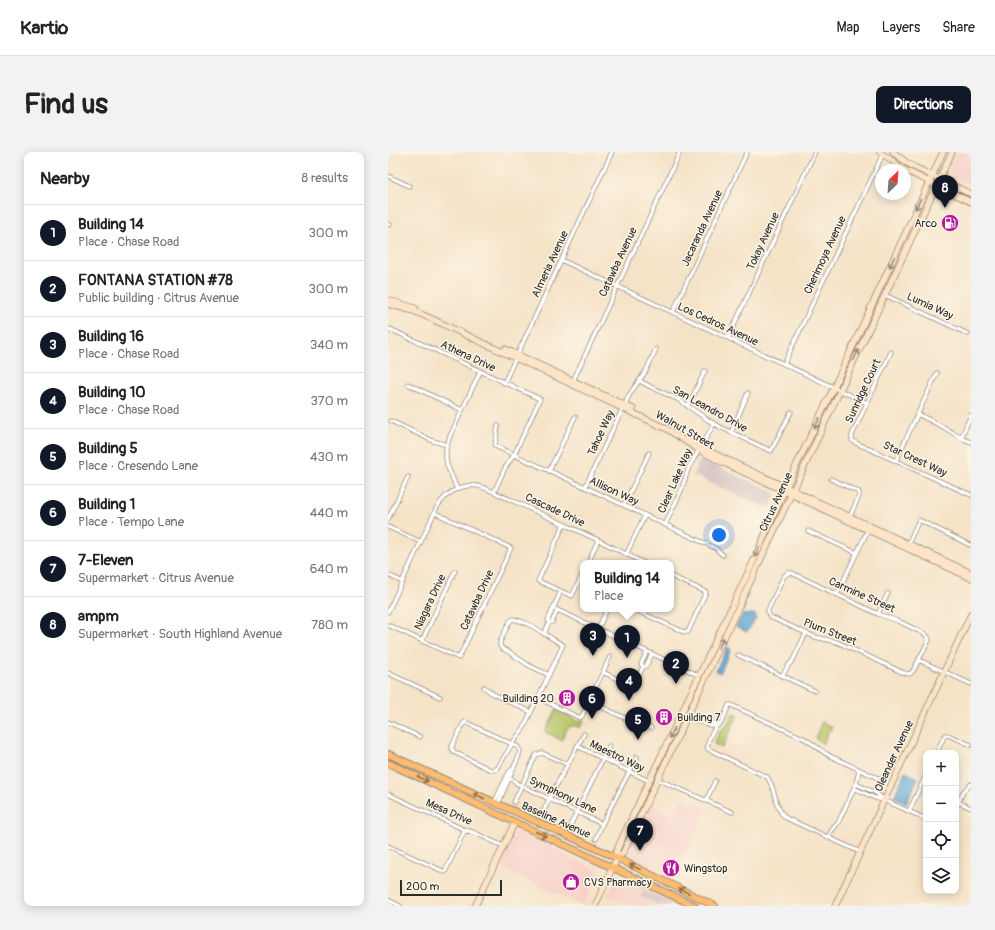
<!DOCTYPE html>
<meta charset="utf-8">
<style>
body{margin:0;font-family:Pangolin,sans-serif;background:#f2f2f2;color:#222}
.controls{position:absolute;right:12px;bottom:12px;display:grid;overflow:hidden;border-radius:8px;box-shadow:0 2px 10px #0003}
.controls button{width:36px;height:36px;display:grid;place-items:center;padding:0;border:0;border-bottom:1px solid #e0e0e0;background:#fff;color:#222;font:20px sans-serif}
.compass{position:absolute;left:487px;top:12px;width:36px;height:36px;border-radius:50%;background:#fff;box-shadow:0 2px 10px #0003;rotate:25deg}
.scale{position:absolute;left:12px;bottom:10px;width:102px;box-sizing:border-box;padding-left:4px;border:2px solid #2b2b2b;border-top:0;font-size:11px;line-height:14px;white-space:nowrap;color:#2b2b2b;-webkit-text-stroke:3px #fcf5e5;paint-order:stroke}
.you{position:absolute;left:331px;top:383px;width:14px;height:14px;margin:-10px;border:3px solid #fff;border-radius:50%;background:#1a73e8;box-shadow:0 0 0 6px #1a73e833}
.badge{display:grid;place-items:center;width:26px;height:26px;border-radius:50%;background:#111827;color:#fff;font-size:13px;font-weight:700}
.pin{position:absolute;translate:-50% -33px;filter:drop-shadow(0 1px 2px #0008)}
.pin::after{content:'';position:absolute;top:21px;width:14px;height:12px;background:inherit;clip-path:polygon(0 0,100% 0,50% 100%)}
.popup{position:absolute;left:192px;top:408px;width:94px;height:52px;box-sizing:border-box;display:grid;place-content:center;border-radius:8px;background:#fff;filter:drop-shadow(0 1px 3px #0005);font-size:13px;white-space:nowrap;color:#767676}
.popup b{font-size:15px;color:#222}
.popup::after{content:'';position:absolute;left:50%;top:100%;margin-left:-8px;border:8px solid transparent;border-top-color:#fff}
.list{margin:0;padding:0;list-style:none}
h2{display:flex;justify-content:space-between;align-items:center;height:52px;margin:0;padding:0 16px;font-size:17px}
h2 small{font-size:13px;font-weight:400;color:#767676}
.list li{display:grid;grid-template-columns:26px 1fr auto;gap:12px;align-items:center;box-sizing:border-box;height:56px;padding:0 16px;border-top:1px solid #e0e0e0}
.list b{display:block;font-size:15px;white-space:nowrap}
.list p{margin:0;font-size:13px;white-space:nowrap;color:#767676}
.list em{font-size:13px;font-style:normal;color:#767676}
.icon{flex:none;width:22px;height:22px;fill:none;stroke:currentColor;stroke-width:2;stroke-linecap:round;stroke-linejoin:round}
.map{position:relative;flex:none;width:583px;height:754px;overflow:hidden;border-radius:8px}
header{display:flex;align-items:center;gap:24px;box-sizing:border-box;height:56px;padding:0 20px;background:#fff;border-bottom:1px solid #e0e0e0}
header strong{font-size:19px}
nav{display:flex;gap:22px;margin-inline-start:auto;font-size:14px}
.intro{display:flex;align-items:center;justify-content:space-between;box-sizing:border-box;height:96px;padding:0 24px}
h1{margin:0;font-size:28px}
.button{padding:10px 18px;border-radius:8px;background:#111827;color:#fff;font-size:14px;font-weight:700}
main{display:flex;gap:24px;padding:0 24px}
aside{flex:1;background:#fff;border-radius:8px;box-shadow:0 2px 10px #0003}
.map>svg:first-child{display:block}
.built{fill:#f7d1c8}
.industrial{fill:#d2bfc0}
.green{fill:#b6c467;stroke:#707849}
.water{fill:#60a6d6;stroke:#466880}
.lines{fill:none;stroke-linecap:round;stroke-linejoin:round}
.street-casing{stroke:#90877a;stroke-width:5}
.secondary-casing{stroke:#90877a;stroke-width:7}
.primary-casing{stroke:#90877a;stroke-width:8}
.street{stroke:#fff;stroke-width:3.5}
.secondary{stroke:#fee4c6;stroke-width:5.5}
.primary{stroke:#fdbc70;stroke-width:6}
.oneway{stroke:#948878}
.oneway2{stroke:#8a6c4a}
.labels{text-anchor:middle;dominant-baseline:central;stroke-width:3;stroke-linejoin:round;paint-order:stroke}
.poi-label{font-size:11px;fill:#2b2b2b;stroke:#fcf5e5;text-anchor:start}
.street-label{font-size:11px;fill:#2b2b2b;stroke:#fcf5e5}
</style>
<header>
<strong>Kartio</strong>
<nav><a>Map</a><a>Layers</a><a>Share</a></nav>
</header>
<div class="intro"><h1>Find us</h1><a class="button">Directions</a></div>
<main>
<aside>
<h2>Nearby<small>8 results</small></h2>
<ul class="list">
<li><span class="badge">1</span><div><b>Building 14</b><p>Place · Chase Road</p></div><em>300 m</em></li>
<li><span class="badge">2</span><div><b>FONTANA STATION #78</b><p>Public building · Citrus Avenue</p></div><em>300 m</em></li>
<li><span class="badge">3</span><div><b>Building 16</b><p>Place · Chase Road</p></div><em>340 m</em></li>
<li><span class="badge">4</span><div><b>Building 10</b><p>Place · Chase Road</p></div><em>370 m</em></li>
<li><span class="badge">5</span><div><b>Building 5</b><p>Place · Cresendo Lane</p></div><em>430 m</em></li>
<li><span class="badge">6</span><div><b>Building 1</b><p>Place · Tempo Lane</p></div><em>440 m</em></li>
<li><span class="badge">7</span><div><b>7-Eleven</b><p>Supermarket · Citrus Avenue</p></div><em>640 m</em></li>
<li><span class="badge">8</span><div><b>ampm</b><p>Supermarket · South Highland Avenue</p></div><em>780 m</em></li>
</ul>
</aside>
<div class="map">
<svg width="583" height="754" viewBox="0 0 583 754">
<rect width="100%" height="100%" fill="#fcf5e5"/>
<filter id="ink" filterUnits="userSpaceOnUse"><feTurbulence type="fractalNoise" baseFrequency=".025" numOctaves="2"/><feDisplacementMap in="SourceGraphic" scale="8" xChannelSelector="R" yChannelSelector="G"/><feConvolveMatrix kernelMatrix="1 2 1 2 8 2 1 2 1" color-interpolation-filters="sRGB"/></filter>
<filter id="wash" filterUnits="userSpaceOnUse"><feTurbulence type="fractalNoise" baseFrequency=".012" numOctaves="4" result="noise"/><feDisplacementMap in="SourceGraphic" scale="16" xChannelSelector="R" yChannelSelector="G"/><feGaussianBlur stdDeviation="0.9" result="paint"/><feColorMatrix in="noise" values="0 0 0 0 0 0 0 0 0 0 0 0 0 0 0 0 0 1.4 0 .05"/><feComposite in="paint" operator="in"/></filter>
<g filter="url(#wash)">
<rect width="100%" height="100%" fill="#f5e3c8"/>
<!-- built -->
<path class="built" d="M 569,0 L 583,0 L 583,33 L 564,25 L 561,17 Z
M 294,645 L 318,657 L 286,727 L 245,706 L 242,699 L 245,690 L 249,687 L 263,653 L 286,663 Z
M 132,679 L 160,692 L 161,693 L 172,698 L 185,707 L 208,718 L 210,723 L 195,754 L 111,715 L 128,681 Z
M 231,725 L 255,737 L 252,745 L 267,752 L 266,754 L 240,754 L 219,744 L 228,727 Z"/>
<!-- industrial -->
<path class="industrial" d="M 312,308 L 315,308 L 386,340 L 387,344 L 381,357 L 305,323 Z
M 255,737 L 292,754 L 266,754 L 267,751 L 252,745 Z"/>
<!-- green -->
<path class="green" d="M 168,558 L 190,569 L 192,569 L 195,568 L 196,569 L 192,576 C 180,570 178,578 174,588 L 157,580 Z
M 345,561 L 350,563 L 334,596 L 326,592 L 332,579 L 339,573 Z
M 434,570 L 444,575 L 443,578 L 441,578 L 435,592 L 427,586 Z"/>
<!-- water -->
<path class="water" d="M 367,462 L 368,466 L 359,480 L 348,475 L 354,463 Z
M 339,495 L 343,497 L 332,521 L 328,519 Z
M 517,620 L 530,626 L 518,651 L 506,645 Z"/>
</g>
<g filter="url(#ink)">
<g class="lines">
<defs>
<path id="street" d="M 0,24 L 21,34
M 0,72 L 2,73
M 173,108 L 479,251
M 497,143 L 580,182
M 285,160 L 359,0
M 0,180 L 2,177 L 152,247 L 126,303 L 117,316 L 106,340
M 340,186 L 427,0
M 503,200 L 464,283 L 464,288 L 468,291 L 583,343
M 396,212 L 495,2
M 185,229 L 292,0
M 252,229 L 263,235 L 291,248 L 320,268 L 334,276 L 383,299 L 403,260
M 116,231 L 224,0
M 20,232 L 74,258
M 237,253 L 241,243 L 258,219 L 268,197
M 299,254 L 303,248 L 317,219
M 530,262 L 557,276 L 573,286 L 583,290
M 3,269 L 45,289 L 59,293
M 110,274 L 109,280 L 107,294 L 197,335 L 327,396 L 335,403
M 343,281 L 360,241
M 573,286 L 583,263
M 508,308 L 549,221
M 161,319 L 187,265
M 443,327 L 471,340 L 471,344 L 462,364
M 197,335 L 235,256
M 69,337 L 59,313 L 58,306 L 58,297 L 62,284 L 92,220
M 236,353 L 261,301
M 0,367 L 20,325
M 176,372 L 150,429 L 184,444 L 195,421
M 277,373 L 293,339 L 301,315 L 326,272
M 0,375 L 33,390
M 420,379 L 469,401
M 520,392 L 531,368 L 582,393
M 238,403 L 257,363
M 200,411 L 210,388
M 400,421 L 404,421 L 490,462 L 510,469 L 537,482 L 540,485 L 541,488 L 525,519 L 522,522 L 516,521 L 449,490 L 427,485 L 382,465 L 380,461 L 380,458 L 396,424 Z
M 0,423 L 15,430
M 449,442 L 480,378
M 165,456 L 312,524
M 245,457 L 296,480 L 300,480 L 318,440 L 283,424
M 0,460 L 49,355 C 60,338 78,329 97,336 L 210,388 L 256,411
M 490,462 L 500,441
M 161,471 L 160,468 L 173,439
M 0,473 L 71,506 L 123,396 L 47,361
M 210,477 L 219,457
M 156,482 L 161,471 L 164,470 L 169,459
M 34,489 L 67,419
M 350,503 L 427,539
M 531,508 L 583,532
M 255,515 L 253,512 L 259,500
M 215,520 L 241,533 C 249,531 251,522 255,515 L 258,514 L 264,502
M 0,521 L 52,545
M 394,524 L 400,514 L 405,508 L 418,481
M 96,535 L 105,542 L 143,560
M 150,546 L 190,565 L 192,566 L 194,564 L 222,505
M 201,549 L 239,567 L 263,576
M 301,560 L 324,571 L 328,574
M 299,564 C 308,568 318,574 328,574
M 0,570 L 32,585
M 189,594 L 261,629
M 548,601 L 557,583 L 560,583 L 583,593
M 117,627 L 122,627 L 127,629 L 128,631 L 214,672
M 269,627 L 344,660
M 468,632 L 488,641 L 495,647
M 466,636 L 487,646 L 496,648 L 538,667
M 0,642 L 77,678 L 87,681 L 115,694
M 318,649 L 327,629
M 126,650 L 148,603 L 154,601 L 179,612
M 570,650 L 583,656
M 106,651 L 121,620 L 125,617
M 110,652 L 130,606 L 132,599 L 130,595 L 124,592 L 79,571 L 77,570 L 75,572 L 64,594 L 64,597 L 66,600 L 103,618 L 106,618 L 109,617 L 124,592 L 135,577 L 175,493 C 160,485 142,470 125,467 L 122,469 L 112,490 L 112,494 L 115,497 L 121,500 L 140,513 L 161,523
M 568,656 L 575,640 L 583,632
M 521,659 L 538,623
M 154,663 L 161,647 L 196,582
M 181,676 L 221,594
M 440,685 L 444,678 L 450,671 L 468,632 L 471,618
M 208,687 L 214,672 L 249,605
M 0,694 L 57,720 L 77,678
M 472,700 L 398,666 C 385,655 389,638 379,625 L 320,597 C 318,589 327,573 334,570 L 341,553 L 343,553 L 415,586 C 425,591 433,599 442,604 L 494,628
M 0,748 L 12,754"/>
<path id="secondary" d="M 492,0 L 517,18
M 505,0 L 519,11 L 528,16 L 583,42
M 517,18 L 583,50
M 0,148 L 27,156
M 0,152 L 26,159 L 44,167 L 279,277 L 311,298 L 334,310 L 583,426
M 117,197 L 245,257
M 300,286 L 318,298 L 583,421
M 229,706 L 228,700 L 237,680 L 366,408 L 398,335 L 446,235 L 555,0
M 87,754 L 127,670
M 207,754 L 229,706 L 235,701 L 564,0
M 447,754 L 583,462"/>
<path id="primary" d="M 0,602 L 229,706 L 327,754
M 0,611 L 307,754"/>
</defs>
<!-- street casing -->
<use href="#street" class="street-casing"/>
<!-- secondary casing -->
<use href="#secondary" class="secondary-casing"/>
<!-- primary casing -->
<use href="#primary" class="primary-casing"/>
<!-- street -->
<use href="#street" class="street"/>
<!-- secondary -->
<use href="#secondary" class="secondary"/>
<!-- primary -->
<use href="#primary" class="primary"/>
</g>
<!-- one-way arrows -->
<defs><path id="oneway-shaft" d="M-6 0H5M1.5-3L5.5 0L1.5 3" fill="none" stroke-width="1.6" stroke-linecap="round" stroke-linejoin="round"/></defs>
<g class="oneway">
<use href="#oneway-shaft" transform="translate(530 52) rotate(115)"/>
<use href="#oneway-shaft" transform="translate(504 110) rotate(114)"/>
<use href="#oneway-shaft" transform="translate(468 203) rotate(-65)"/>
<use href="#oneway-shaft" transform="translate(429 271) rotate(116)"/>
<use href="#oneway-shaft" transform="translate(369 400) rotate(114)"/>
<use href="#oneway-shaft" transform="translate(333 491) rotate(-65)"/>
<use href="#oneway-shaft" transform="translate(284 581) rotate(115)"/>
</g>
<g class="oneway2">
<use href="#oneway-shaft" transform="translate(35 627) rotate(25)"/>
<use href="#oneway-shaft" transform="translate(91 644) rotate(-155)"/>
<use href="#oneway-shaft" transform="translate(153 682) rotate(25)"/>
<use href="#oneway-shaft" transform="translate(247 715) rotate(-154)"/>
<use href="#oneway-shaft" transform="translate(296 739) rotate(-154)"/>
</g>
</g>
<!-- icons -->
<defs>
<symbol id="fuel-disc" viewBox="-11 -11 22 22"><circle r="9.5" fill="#b5179e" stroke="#fcf5e5"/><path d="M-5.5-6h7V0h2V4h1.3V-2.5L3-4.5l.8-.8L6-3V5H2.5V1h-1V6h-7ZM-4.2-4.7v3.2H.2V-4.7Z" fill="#fff"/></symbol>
<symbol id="building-disc" viewBox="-11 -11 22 22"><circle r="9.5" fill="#b5179e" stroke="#fcf5e5"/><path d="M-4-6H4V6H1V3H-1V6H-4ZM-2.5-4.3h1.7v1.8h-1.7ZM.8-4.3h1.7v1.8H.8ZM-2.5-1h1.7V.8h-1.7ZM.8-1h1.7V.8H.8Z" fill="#fff"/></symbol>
<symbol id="restaurant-disc" viewBox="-11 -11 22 22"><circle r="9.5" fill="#b5179e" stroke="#fcf5e5"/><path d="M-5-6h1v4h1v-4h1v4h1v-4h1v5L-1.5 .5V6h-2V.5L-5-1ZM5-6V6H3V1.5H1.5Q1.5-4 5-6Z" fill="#fff"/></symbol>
<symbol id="shop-disc" viewBox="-11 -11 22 22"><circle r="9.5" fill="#b5179e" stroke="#fcf5e5"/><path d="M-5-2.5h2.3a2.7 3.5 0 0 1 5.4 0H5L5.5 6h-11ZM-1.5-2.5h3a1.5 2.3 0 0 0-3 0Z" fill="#fff"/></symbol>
</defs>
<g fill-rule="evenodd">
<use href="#fuel-disc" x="552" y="61" width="20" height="20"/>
<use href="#building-disc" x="169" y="536" width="20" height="20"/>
<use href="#building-disc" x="266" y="555" width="20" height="20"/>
<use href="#restaurant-disc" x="273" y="706" width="20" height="20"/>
<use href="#shop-disc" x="173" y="720" width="20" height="20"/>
</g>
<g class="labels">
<!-- poi labels -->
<g class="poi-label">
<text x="549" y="71" text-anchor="end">Arco</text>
<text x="166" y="546" text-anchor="end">Building 20</text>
<text x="289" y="565">Building 7</text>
<text x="296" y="716">Wingstop</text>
<text x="196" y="730">CVS Pharmacy</text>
</g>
<!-- street labels -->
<g class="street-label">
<text transform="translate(314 76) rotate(-65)">Jacaranda Avenue</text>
<text transform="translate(375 89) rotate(-65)">Tokay Avenue</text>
<text transform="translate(437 103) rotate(-65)">Cherimoya Avenue</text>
<text transform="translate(230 110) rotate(-65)">Catawba Avenue</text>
<text transform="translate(162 112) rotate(-65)">Almeria Avenue</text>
<text transform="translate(542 154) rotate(25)">Lumia Way</text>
<text transform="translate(330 172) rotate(25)">Los Cedros Avenue</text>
<text transform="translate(80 204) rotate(25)">Athena Drive</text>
<text transform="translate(475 239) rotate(-65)">Sunridge Court</text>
<text transform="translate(322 257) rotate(29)">San Leandro Drive</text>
<text transform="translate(297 278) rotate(30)">Walnut Street</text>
<text transform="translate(213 281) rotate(-65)">Tahoe Way</text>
<text transform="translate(527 307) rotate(25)">Star Crest Way</text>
<text transform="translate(287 329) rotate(-66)">Clear Lake Way</text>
<text transform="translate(226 339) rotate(25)">Allison Way</text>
<text transform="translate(388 350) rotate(-65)">Citrus Avenue</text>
<text transform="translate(167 358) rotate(25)">Cascade Drive</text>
<text transform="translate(474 443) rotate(24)">Carmine Street</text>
<text transform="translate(89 448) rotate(-65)">Catawba Drive</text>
<text transform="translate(42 450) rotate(-65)">Niagara Drive</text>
<text transform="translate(442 480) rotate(21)">Plum Street</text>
<text transform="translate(229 604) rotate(26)">Maestro Way</text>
<text transform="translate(506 604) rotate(-65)">Oleander Avenue</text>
<text transform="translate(175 643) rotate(25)">Symphony Lane</text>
<text transform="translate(61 660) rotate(24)">Mesa Drive</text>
<text transform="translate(168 668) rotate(24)">Baseline Avenue</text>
</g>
</g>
</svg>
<div class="controls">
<button>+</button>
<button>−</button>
<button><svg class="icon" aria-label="locate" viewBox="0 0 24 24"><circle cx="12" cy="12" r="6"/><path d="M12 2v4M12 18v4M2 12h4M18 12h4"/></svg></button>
<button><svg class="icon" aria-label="layers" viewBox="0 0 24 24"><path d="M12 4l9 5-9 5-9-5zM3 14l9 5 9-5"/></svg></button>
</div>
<svg class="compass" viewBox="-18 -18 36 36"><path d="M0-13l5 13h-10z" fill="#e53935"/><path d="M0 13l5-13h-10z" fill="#767676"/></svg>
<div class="scale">200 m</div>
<div class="you"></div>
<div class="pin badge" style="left:239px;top:506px">1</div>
<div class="popup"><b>Building 14</b>Place</div>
<div class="pin badge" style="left:288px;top:532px">2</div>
<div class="pin badge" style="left:205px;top:504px">3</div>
<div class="pin badge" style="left:241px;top:549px">4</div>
<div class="pin badge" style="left:250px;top:588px">5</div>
<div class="pin badge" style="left:204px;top:567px">6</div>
<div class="pin badge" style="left:252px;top:699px">7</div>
<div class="pin badge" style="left:557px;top:56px">8</div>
</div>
</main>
